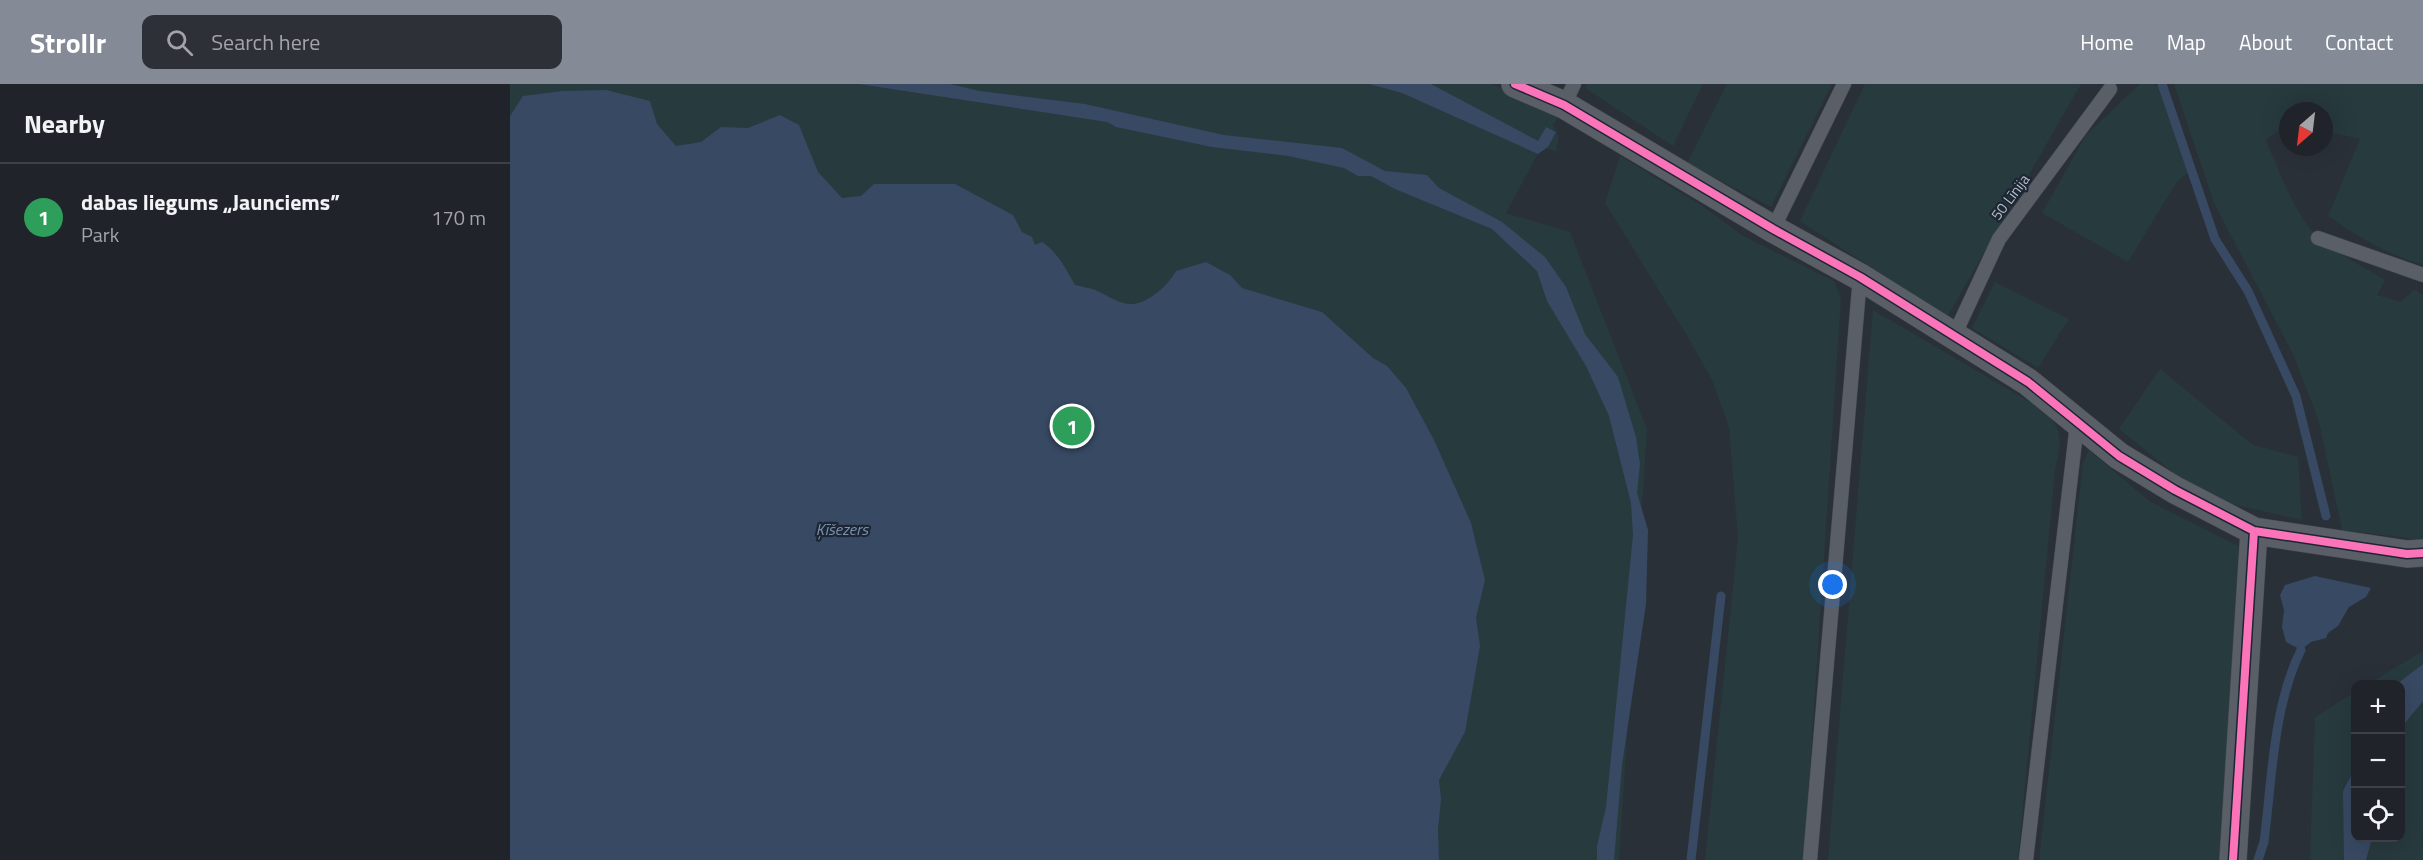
<!DOCTYPE html>
<meta charset="utf-8">
<style>
body{margin:0;font-family:"Titillium Web",sans-serif;background:#2d3036;color:#f1f3f6}
.controls{position:absolute;right:18px;bottom:18px;display:grid;overflow:hidden;border-radius:12px;box-shadow:0 6px 24px #0002}
.controls button{width:54px;height:54px;display:grid;place-items:center;padding:0;border:0;border-bottom:2px solid #3d4147;background:#20242a;color:#f1f3f6;font:30px sans-serif}
.compass{position:absolute;left:1769px;top:18px;width:54px;height:54px;border-radius:50%;background:#20242a;box-shadow:0 6px 24px #0002;rotate:208deg}
.you{position:absolute;left:1323px;top:501px;width:21px;height:21px;margin:-15px;border:4px solid #fff;border-radius:50%;background:#1a73e8;box-shadow:0 0 0 9px #1a73e833}
.badge{display:grid;place-items:center;width:39px;height:39px;border-radius:50%;background:#848b96;color:#fff;font-size:20px;font-weight:700}
.pin{position:absolute;translate:-50% -50%;border:3px solid #fff;box-shadow:0 2px 6px #0006}
.list{margin:0;padding:0;list-style:none}
h2{display:flex;justify-content:space-between;align-items:center;height:78px;margin:0;padding:0 24px;font-size:26px}
h2 small{font-size:20px;font-weight:400;color:#a2a4a8}
.list li{display:grid;grid-template-columns:39px 1fr auto;gap:18px;align-items:center;box-sizing:border-box;height:108px;padding:0 24px;border-top:2px solid #3d4147}
.list b{display:block;font-size:22px;white-space:nowrap}
.list p{margin:0;font-size:20px;white-space:nowrap;color:#a2a4a8}
.list em{font-size:20px;font-style:normal;color:#a2a4a8}
.icon{flex:none;width:33px;height:33px;fill:none;stroke:currentColor;stroke-width:2;stroke-linecap:round;stroke-linejoin:round}
.map{position:relative;flex:none;width:1913px;height:776px;overflow:hidden}
header{display:flex;align-items:center;gap:36px;box-sizing:border-box;height:84px;padding:0 30px;background:#848b96;color:#fff}
header strong{font-size:28px}
nav{display:flex;gap:33px;margin-inline-start:auto;font-size:21px}
.search{width:420px;height:54px;background:#2d3036;display:flex;align-items:center;gap:15px;box-sizing:border-box;padding:0 21px;border-radius:12px;color:#a2a4a8;font-size:22px}
main{display:flex}
aside{flex:1;background:#20242a}
.map>svg:first-child{display:block}
.green{fill:#273a3e}
.water{fill:#384963}
.lines{fill:none;stroke-linecap:round;stroke-linejoin:round}
.stream{stroke:#384963;stroke-width:9}
.service-casing{stroke:#484c53;stroke-width:15}
.minor-casing{stroke:#484c53;stroke-width:28}
.service{stroke:#5a5e66;stroke-width:14}
.minor{stroke:#5a5e66;stroke-width:27}
.cycleway-casing{stroke:#1d2633;stroke-width:11}
.cycleway{stroke:#fb73b8;stroke-width:8}
.labels{text-anchor:middle;dominant-baseline:central;stroke-width:4.5;stroke-linejoin:round;paint-order:stroke}
.street-label{font-size:15px;fill:#b4bcc9;stroke:#1d2633}
.water-label{font-size:16px;font-style:italic;fill:#7c92b1;stroke:#1d2633}
</style>
<header>
<strong>Strollr</strong>
<div class="search"><svg class="icon" aria-label="search" viewBox="0 0 24 24"><circle cx="10" cy="10" r="6"/><path d="M15 15l6 6"/></svg>Search here</div>
<nav><a>Home</a><a>Map</a><a>About</a><a>Contact</a></nav>
</header>
<main>
<aside>
<h2>Nearby<small></small></h2>
<ul class="list">
<li><span class="badge" style="background:#2e9e5b">1</span><div><b>dabas liegums „Jaunciems”</b><p>Park</p></div><em>170 m</em></li>
</ul>
</aside>
<div class="map">
<svg width="1913" height="776" viewBox="0 0 1913 776">
<rect width="100%" height="100%" fill="#2a3038"/>
<!-- green -->
<path class="green" d="M 0,0 L 982,0 L 1050,30 L 1043,41 L 1049,52 L 1046,68 L 1032,62 L 996,129 L 1060,148 L 1137,345 L 1109,776 L 0,776 Z
M 1077,0 L 1193,0 L 1163,62 L 1075,4 Z
M 1217,0 L 1322,0 L 1261,123 L 1177,79 Z
M 1355,0 L 1571,0 L 1437,233 L 1290,137 Z
M 1630,0 L 1644,0 L 1649,4 L 1679,88 L 1666,99 L 1618,178 L 1532,129 L 1576,51 Z
M 1664,0 L 1913,0 L 1913,181 C 1874,169 1851,154 1818,132 L 1850,55 L 1814,47 L 1814,27 L 1778,27 L 1778,42 L 1775,42 L 1756,56 C 1768,85 1780,118 1799,143 C 1814,163 1854,183 1875,196 L 1867,211 L 1891,218 L 1904,206 L 1913,210 L 1913,456 L 1832,446 L 1809,338 L 1784,272 L 1704,119 Z
M 1110,72 L 1194,123 L 1233,152 L 1324,197 L 1331,215 L 1294,776 L 1195,776 L 1228,454 L 1219,343 L 1202,296 L 1176,250 L 1095,119 Z
M 1485,198 L 1559,235 L 1528,284 L 1462,244 Z
M 1363,226 L 1537,328 C 1555,352 1550,359 1545,387 L 1508,776 L 1318,776 Z
M 1650,285 L 1743,361 L 1788,373 L 1792,436 L 1703,416 L 1680,402 L 1609,345 Z
M 1579,366 L 1639,417 L 1734,465 L 1712,776 L 1529,776 L 1573,378 Z
M 1913,567 L 1913,776 L 1800,776 L 1805,633 L 1845,608 L 1846,754 L 1890,754 L 1890,600 L 1858,600 Z"/>
<!-- water -->
<path class="water" d="M 349,0 L 440,0 L 470,7 L 575,20 L 714,51 L 832,64 L 875,87 L 917,91 L 929,104 L 992,138 L 1035,173 L 1056,203 L 1075,250 L 1108,293 L 1126,353 L 1130,380 L 1127,409 L 1138,446 L 1136,520 L 1112,681 L 1104,776 L 1087,776 L 1087,762 L 1096,723 L 1123,451 L 1121,419 L 1099,332 L 1076,282 L 1037,217 L 1027,187 L 982,145 L 885,105 L 861,92 L 848,92 L 834,84 L 778,72 L 702,63 L 606,43 L 597,38 Z
M 859,0 L 921,0 L 1028,57 L 1036,43 L 1046,48 L 1038,63 L 1028,70 L 892,9 Z
M 96,6 L 140,17 L 147,40 L 166,62 L 191,58 L 211,43 L 238,44 L 270,31 L 289,41 L 308,88 L 332,114 L 351,112 L 364,100 L 445,100 L 503,131 L 512,148 L 522,153 L 525,161 L 532,158 C 547,167 557,187 565,201 C 572,203 581,204 588,207 C 598,212 611,221 623,220 C 639,219 659,200 666,187 L 696,178 L 720,191 L 732,204 L 812,228 L 863,274 L 877,282 L 896,304 L 924,356 L 961,439 L 975,496 L 966,534 L 970,562 L 955,648 L 929,696 L 931,715 L 928,745 L 929,776 L 0,776 L 0,32 L 13,12 L 52,7 Z
M 1805,492 L 1861,504 L 1856,513 L 1839,523 L 1828,542 L 1818,549 L 1816,554 L 1801,558 L 1791,566 L 1776,558 L 1772,543 L 1774,526 L 1770,511 L 1775,501 Z
M 1913,580 L 1913,617 L 1891,644 L 1890,600 L 1887,600 Z
M 1845,684 L 1846,754 L 1862,754 L 1856,776 L 1834,776 L 1833,707 Z"/>
<g class="lines">
<!-- stream -->
<path class="stream" d="M 1652,0 L 1705,155 L 1738,207 L 1786,312 L 1816,432
M 1181,776 L 1211,512
M 1748,776 L 1754,758 C 1762,696 1763,622 1791,566"/>
<defs>
<path id="service" d="M 1054,21 L 1064,0
M 1263,145 L 1334,0
M 1808,154 L 1913,191
M 1444,252 L 1489,155 L 1600,5
M 1300,776 L 1350,193
M 1516,776 L 1567,340"/>
<path id="minor" d="M 1005,0 L 1054,21 L 1263,145 L 1350,193 L 1518,298 L 1609,372 L 1665,406 L 1744,447 L 1897,470 L 1913,469
M 1723,776 L 1744,447"/>
</defs>
<!-- service casing -->
<use href="#service" class="service-casing"/>
<!-- minor casing -->
<use href="#minor" class="minor-casing"/>
<!-- service -->
<use href="#service" class="service"/>
<!-- minor -->
<use href="#minor" class="minor"/>
<defs>
<path id="cycleway" d="M 1005,0 L 1054,21 L 1263,145 L 1350,193 L 1518,298 L 1609,372 L 1665,406 L 1744,447 L 1897,470 L 1913,469
M 1723,776 L 1744,447"/>
</defs>
<!-- cycleway casing -->
<use href="#cycleway" class="cycleway-casing"/>
<!-- cycleway -->
<use href="#cycleway" class="cycleway"/>
</g>
<g class="labels">
<!-- street labels -->
<g class="street-label">
<text transform="translate(1500 113) rotate(-53)">50 Līnija</text>
</g>
<!-- water labels -->
<g class="water-label">
<text x="332" y="445">Ķīšezers</text>
</g>
</g>
</svg>
<div class="controls">
<button>+</button>
<button>−</button>
<button><svg class="icon" aria-label="locate" viewBox="0 0 24 24"><circle cx="12" cy="12" r="6"/><path d="M12 2v4M12 18v4M2 12h4M18 12h4"/></svg></button>
</div>
<svg class="compass" viewBox="-18 -18 36 36"><path d="M0-13l5 13h-10z" fill="#e53935"/><path d="M0 13l5-13h-10z" fill="#a2a4a8"/></svg>
<div class="you"></div>
<div class="pin badge" style="left:562px;top:342px;background:#2e9e5b">1</div>
</div>
</main>
